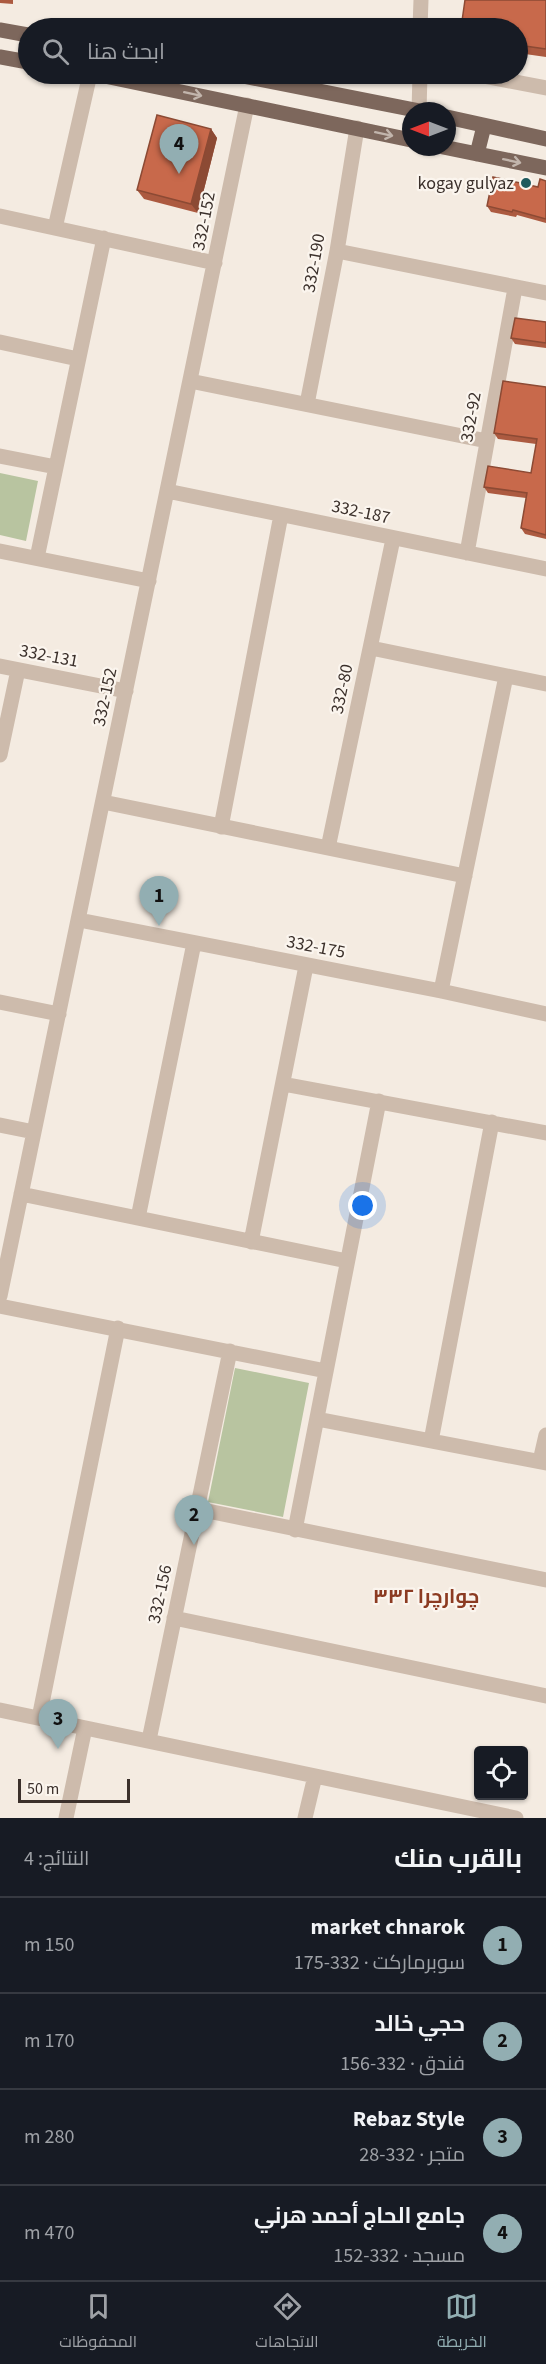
<!DOCTYPE html>
<html lang="ar">
<meta charset="utf-8">
<style>
body{margin:0;font-family:"Source Sans 3",Cairo,sans-serif;background:#20242c;color:#f1f3f6;direction:rtl}
.controls{position:absolute;right:18px;bottom:18px;display:grid;overflow:hidden;border-radius:6px;box-shadow:0 2px 4px #0004}
.controls button{width:54px;height:54px;display:grid;place-items:center;padding:0;border:0;border-bottom:2px solid #363941;background:#171b24;color:#f1f3f6;font:30px sans-serif}
.compass{position:absolute;left:402px;top:102px;width:54px;height:54px;border-radius:50%;background:#171b24;box-shadow:0 2px 4px #0004;rotate:270deg}
.scale{position:absolute;left:18px;bottom:15px;width:112px;box-sizing:border-box;padding-left:6px;border:3px solid #3b302b;border-top:0;font-size:16px;line-height:21px;white-space:nowrap;color:#3b302b;-webkit-text-stroke:4px #fbf5ee;paint-order:stroke}
.you{position:absolute;left:363px;top:1206px;width:21px;height:21px;margin:-15px;border:4px solid #fff;border-radius:50%;background:#1a73e8;box-shadow:0 0 0 9px #1a73e833}
.badge{display:grid;place-items:center;width:39px;height:39px;border-radius:50%;background:#92aeb2;color:#111;font-size:20px;font-weight:700}
.pin{position:absolute;translate:-50% -50px;filter:drop-shadow(0 2px 3px #0008)}
.pin::after{content:'';position:absolute;top:32px;width:21px;height:18px;background:inherit;clip-path:polygon(0 0,100% 0,50% 100%)}
.list{margin:0;padding:0;list-style:none}
h2{display:flex;justify-content:space-between;align-items:center;height:78px;margin:0;padding:0 24px;font-size:26px}
h2 small{font-size:20px;font-weight:400;color:#9ea1a6}
.list li{display:grid;grid-template-columns:39px 1fr auto;gap:18px;align-items:center;box-sizing:border-box;height:96px;padding:0 24px;border-top:2px solid #363941}
.list b{display:block;font-size:22px;white-space:nowrap}
.list p{margin:0;font-size:20px;white-space:nowrap;color:#9ea1a6}
.list em{font-size:20px;font-style:normal;color:#9ea1a6}
.icon{flex:none;width:33px;height:33px;fill:none;stroke:currentColor;stroke-width:2;stroke-linecap:round;stroke-linejoin:round}
.map{position:relative;flex:none;width:546px;height:1818px;overflow:hidden;direction:ltr}
.search{position:absolute;background:#171b24;box-shadow:0 2px 4px #0004;left:18px;right:18px;top:18px;height:66px;display:flex;align-items:center;gap:15px;box-sizing:border-box;padding:0 21px;border-radius:33px;color:#9ea1a6;font-size:22px}
.sheet{height:462px;background:#171b24}
nav{display:flex;justify-content:space-around;align-items:center;box-sizing:border-box;height:84px;border-top:2px solid #363941;background:#171b24;font-size:16px;color:#9ea1a6}
nav a{display:grid;justify-items:center;gap:3px}
nav .on{color:#92aeb2}
.map>svg:first-child{display:block}
.green{fill:#b8c4a0}
.lines{fill:none;stroke-linecap:round;stroke-linejoin:round}
.minor{stroke:#cdbbac;stroke-width:15}
.major{stroke:#7d675c;stroke-width:15}
.wall{fill:#ac5a40}
.shaded-wall{fill:#8c4a34}
.building{fill:#c8694b;stroke:#8c4a34;stroke-width:1.5}
.oneway{stroke:#c2b5ac}
.poi-dot{fill:#1f5a5e;stroke:#fbf5ee;stroke-width:2}
.labels{text-anchor:middle;dominant-baseline:central;stroke-width:4.5;stroke-linejoin:round;paint-order:stroke}
.poi-label{font-size:18px;fill:#3b302b;stroke:#fbf5ee;text-anchor:end}
.street-label{font-size:18px;fill:#3b302b;stroke:#fbf5ee}
.neighbourhood-label{font-size:20px;font-weight:bold;fill:#8c3b22;stroke:#fbf5ee}
</style>
<div class="map">
<svg width="546" height="1818" viewBox="0 0 546 1818">
<rect width="100%" height="100%" fill="#f4ebe1"/>
<!-- green -->
<path class="green" d="M 0,473 L 38,481 L 26,541 L 0,535 Z
M 235,1368 L 309,1383 L 283,1517 L 208,1502 Z"/>
<g class="lines">
<!-- minor -->
<path class="minor" d="M 420,28 L 421,0
M 473,74 L 546,88
M 419,111 L 420,74
M 0,216 L 215,263
M 55,228 L 90,74
M 337,251 L 546,293
M 0,342 L 78,359
M 190,381 L 487,441
M 307,404 L 337,251 L 357,128
M 0,456 L 56,467
M 167,491 L 546,569
M 0,551 L 149,581
M 467,553 L 515,288
M 37,558 L 104,238
M 371,648 L 546,684
M 0,666 L 126,691
M 0,755 L 18,670
M 103,802 L 465,876
M 221,827 L 281,515
M 328,848 L 393,539
M 79,920 L 441,991 L 546,1014
M 441,991 L 506,676
M 0,1002 L 59,1014
M 283,1084 L 546,1133
M 0,1125 L 34,1132
M 21,1194 L 347,1261
M 138,1218 L 194,943
M 251,1242 L 306,966
M 0,1296 L 247,105
M 0,1306 L 326,1371
M 317,1419 L 546,1463
M 431,1441 L 492,1122
M 540,1461 L 546,1435
M 198,1509 L 546,1580
M 295,1530 L 379,1101
M 174,1618 L 546,1696
M 0,1710 L 516,1818
M 39,1718 L 118,1328
M 149,1740 L 230,1351
M 66,1818 L 85,1728
M 305,1818 L 315,1776"/>
<!-- major -->
<path class="major" d="M 0,30 L 28,35
M 0,57 L 28,62
M 95,74 L 411,140
M 233,74 L 420,111
M 447,117 L 546,139
M 443,147 L 546,168
M 477,154 L 484,126"/>
</g>
<!-- wall -->
<path class="wall" d="M 0,0 L 13,0 L 13,4 L 0,3 Z
M 546,0 L 546,57 L 518,53 L 518,28 Z
M 211,129 L 217,138 L 198,213 L 144,199 L 137,190 Z
M 546,181 L 546,223 L 517,215 L 516,217 L 491,212 L 487,206 L 538,187 Z
M 546,322 L 546,348 L 515,344 L 511,338 Z
M 546,388 L 546,539 L 525,534 L 521,528 L 526,498 L 488,493 L 484,487 L 531,473 L 536,444 L 498,439 L 494,433 Z"/>
<!-- shaded-wall -->
<path class="shaded-wall" d="M 211,129 L 217,138 L 198,213 L 191,204 Z"/>
<!-- building -->
<path class="building" d="M 465,0 L 546,0 L 546,49 L 518,45 L 518,28 L 461,28 Z
M 157,115 L 211,129 L 191,204 L 137,190 Z
M 493,177 L 538,187 L 540,179 L 546,181 L 546,219 L 513,210 L 512,212 L 487,206 Z
M 515,318 L 546,322 L 546,343 L 511,338 Z
M 503,381 L 546,387 L 546,535 L 521,528 L 527,493 L 484,487 L 488,466 L 531,473 L 537,439 L 494,433 Z"/>
<!-- one-way arrows -->
<defs><path id="oneway-shaft" d="M-6 0H5M1.5-3L5.5 0L1.5 3" fill="none" stroke-width="1.6" stroke-linecap="round" stroke-linejoin="round" transform="scale(1.5)"/></defs>
<g class="oneway">
<use href="#oneway-shaft" transform="translate(193 94) rotate(12)"/>
<use href="#oneway-shaft" transform="translate(384 134) rotate(12)"/>
<use href="#oneway-shaft" transform="translate(512 161) rotate(12)"/>
</g>
<!-- markers -->
<circle class="poi-dot" cx="526" cy="183" r="6"/>
<g class="labels">
<!-- poi labels -->
<g class="poi-label">
<text x="514" y="183">kogay gulyaz</text>
</g>
<!-- street labels -->
<g class="street-label">
<text transform="translate(204 221) rotate(-79)">332-152</text>
<text transform="translate(314 263) rotate(-80)">332-190</text>
<text transform="translate(471 417) rotate(-80)">332-92</text>
<text transform="translate(361 512) rotate(12)">332-187</text>
<text transform="translate(49 656) rotate(11)">332-131</text>
<text transform="translate(342 689) rotate(-78)">332-80</text>
<text transform="translate(105 697) rotate(-78)">332-152</text>
<text transform="translate(316 947) rotate(11)">332-175</text>
<text transform="translate(160 1594) rotate(-78)">332-156</text>
</g>
<!-- neighbourhood labels -->
<g class="neighbourhood-label">
<text x="426" y="1597">چوارچرا ٣٣٢</text>
</g>
</g>
</svg>
<div class="controls">
<button><svg class="icon" aria-label="locate" viewBox="0 0 24 24"><circle cx="12" cy="12" r="6"/><path d="M12 2v4M12 18v4M2 12h4M18 12h4"/></svg></button>
</div>
<svg class="compass" viewBox="-18 -18 36 36"><path d="M0-13l5 13h-10z" fill="#e53935"/><path d="M0 13l5-13h-10z" fill="#9ea1a6"/></svg>
<div class="scale">50 m</div>
<div class="you"></div>
<div class="pin badge" style="left:159px;top:926px">1</div>
<div class="pin badge" style="left:194px;top:1545px">2</div>
<div class="pin badge" style="left:58px;top:1749px">3</div>
<div class="pin badge" style="left:179px;top:174px">4</div>
<div class="search"><svg class="icon" aria-label="search" viewBox="0 0 24 24"><circle cx="10" cy="10" r="6"/><path d="M15 15l6 6"/></svg>ابحث هنا</div>
</div>
<section class="sheet">
<h2>بالقرب منك<small>النتائج: 4</small></h2>
<ul class="list">
<li><span class="badge">1</span><div><b>market chnarok</b><p>سوبرماركت · 332-175</p></div><em>150 m</em></li>
<li><span class="badge">2</span><div><b>حجي خالد</b><p>فندق · 332-156</p></div><em>170 m</em></li>
<li><span class="badge">3</span><div><b>Rebaz Style</b><p>متجر · 332-28</p></div><em>280 m</em></li>
<li><span class="badge">4</span><div><b>جامع الحاج أحمد هرني</b><p>مسجد · 332-152</p></div><em>470 m</em></li>
</ul>
</section>
<nav>
<a class="on"><svg class="icon" aria-label="map" viewBox="0 0 24 24"><path d="M3 6l6-2 6 2 6-2v14l-6 2-6-2-6 2zM9 4v14M15 6v14"/></svg>الخريطة</a>
<a><svg class="icon" aria-label="directions" viewBox="0 0 24 24"><path d="M12 3l9 9-9 9-9-9zM9 14v-3h6M13 9l2 2-2 2"/></svg>الاتجاهات</a>
<a><svg class="icon" aria-label="saved" viewBox="0 0 24 24"><path d="M7 4h10v16l-5-4-5 4z"/></svg>المحفوظات</a>
</nav>
